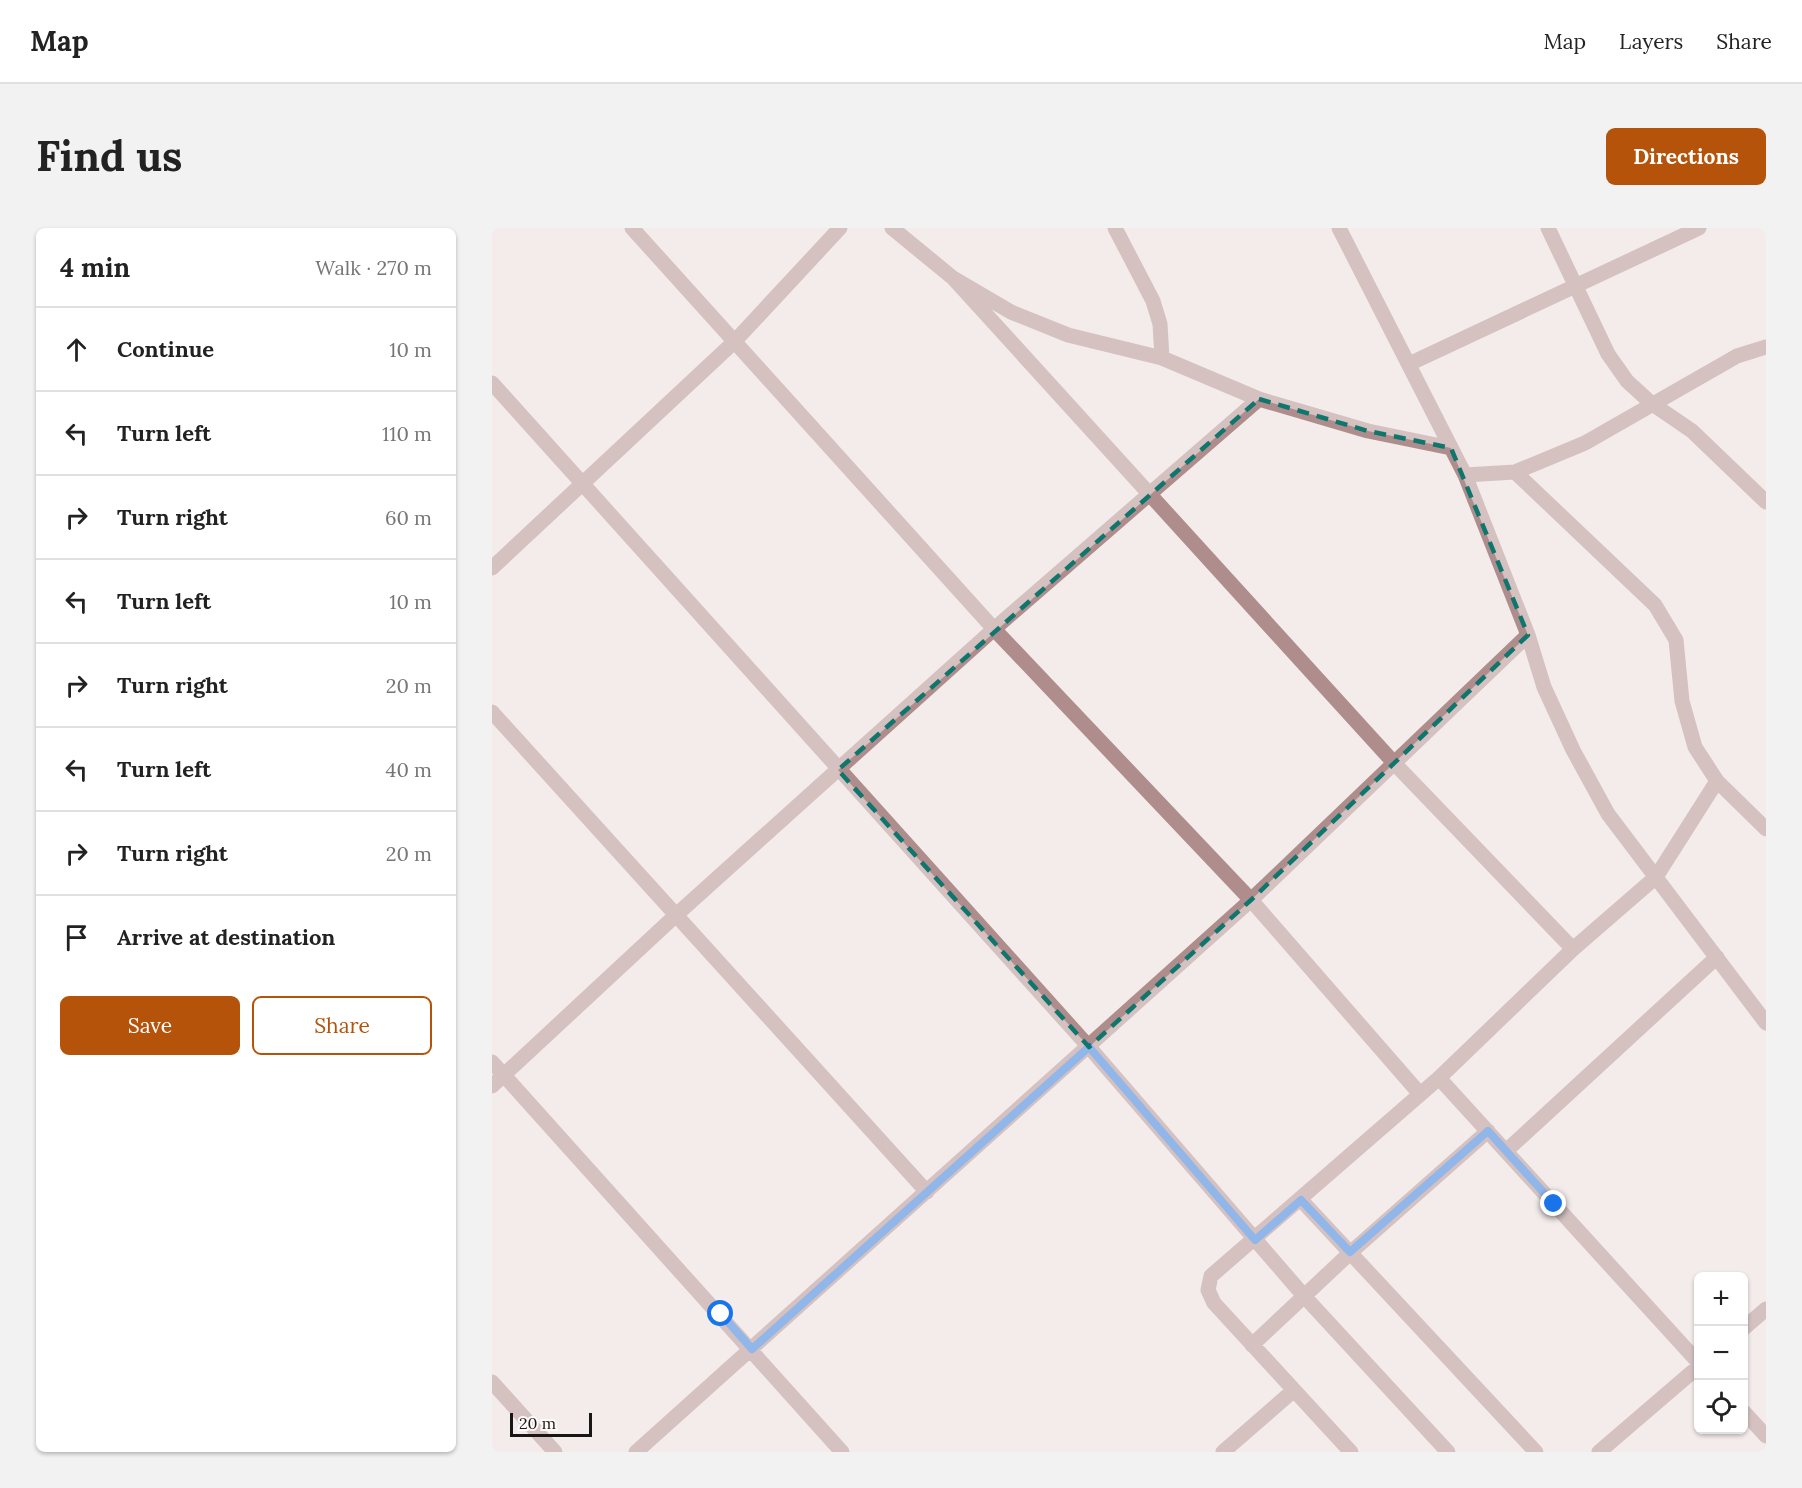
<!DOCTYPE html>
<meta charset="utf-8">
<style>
body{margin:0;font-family:Lora,serif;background:#f2f2f2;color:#222}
.controls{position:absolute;right:18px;bottom:18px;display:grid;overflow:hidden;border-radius:9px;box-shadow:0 2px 4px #0004}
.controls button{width:54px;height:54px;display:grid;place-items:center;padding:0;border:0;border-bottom:2px solid #e0e0e0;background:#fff;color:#222;font:30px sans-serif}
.scale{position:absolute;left:18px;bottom:15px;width:82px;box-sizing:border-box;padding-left:6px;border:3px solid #181616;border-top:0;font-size:16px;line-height:21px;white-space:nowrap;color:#181616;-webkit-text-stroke:4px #fff9f9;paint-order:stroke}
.stop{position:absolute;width:18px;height:18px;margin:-14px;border:4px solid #1a73e8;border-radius:50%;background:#fff}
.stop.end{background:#1a73e8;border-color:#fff;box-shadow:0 2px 6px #0008}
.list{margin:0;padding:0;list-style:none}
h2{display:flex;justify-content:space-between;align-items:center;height:78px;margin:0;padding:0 24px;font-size:26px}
h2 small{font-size:20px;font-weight:400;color:#767676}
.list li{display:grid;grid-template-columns:39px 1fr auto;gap:18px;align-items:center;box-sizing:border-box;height:84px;padding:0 24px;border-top:2px solid #e0e0e0}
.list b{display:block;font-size:22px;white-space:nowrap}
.list em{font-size:20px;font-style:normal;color:#767676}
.actions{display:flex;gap:12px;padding:18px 24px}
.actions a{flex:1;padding:14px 0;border:2px solid #b45309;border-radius:9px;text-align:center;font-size:21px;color:#b45309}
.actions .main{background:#b45309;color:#fff}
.icon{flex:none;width:33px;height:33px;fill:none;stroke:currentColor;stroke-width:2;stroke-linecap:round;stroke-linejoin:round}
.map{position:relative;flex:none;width:1274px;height:1224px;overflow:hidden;border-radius:9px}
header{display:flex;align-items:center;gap:36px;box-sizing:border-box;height:84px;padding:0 30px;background:#fff;border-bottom:2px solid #e0e0e0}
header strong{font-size:28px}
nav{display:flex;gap:33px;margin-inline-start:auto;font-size:21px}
.intro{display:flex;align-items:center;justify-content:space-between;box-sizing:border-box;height:144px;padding:0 36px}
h1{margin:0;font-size:42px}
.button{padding:15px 27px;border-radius:9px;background:#b45309;color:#fff;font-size:21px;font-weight:700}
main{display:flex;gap:36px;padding:0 36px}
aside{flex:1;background:#fff;border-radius:9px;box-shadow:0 2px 4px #0004}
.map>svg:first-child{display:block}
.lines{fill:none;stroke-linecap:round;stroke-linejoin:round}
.minor{stroke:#b08d8d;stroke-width:15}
.route{stroke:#1a73e8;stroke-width:8}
.marked{fill:none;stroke:#0f766e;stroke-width:4.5;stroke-dasharray:12 8;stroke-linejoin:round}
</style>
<header>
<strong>Map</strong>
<nav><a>Map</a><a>Layers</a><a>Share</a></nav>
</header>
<div class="intro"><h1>Find us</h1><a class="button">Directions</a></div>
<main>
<aside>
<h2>4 min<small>Walk · 270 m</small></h2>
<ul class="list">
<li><svg class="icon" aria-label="ahead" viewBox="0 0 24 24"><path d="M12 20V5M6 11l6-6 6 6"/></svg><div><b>Continue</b></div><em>10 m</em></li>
<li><svg class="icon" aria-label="left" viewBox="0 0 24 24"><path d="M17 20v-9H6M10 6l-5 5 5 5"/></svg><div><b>Turn left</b></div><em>110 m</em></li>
<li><svg class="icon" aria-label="right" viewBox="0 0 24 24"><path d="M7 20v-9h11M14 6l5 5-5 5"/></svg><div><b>Turn right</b></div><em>60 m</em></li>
<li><svg class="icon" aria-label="left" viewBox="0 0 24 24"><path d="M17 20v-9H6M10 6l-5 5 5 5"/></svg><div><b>Turn left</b></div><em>10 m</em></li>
<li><svg class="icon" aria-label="right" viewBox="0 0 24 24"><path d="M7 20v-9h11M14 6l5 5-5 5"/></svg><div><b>Turn right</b></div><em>20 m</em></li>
<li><svg class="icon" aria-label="left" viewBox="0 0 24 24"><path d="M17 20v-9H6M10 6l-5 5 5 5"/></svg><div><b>Turn left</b></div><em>40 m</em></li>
<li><svg class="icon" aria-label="right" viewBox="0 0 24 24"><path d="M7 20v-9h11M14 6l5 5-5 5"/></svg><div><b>Turn right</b></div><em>20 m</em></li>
<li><svg class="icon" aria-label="arrive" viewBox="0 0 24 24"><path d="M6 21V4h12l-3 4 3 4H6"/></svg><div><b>Arrive at destination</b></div></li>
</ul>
<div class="actions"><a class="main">Save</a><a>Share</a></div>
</aside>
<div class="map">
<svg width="1274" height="1224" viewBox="0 0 1274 1224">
<rect width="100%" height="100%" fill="#f3eceb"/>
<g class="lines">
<!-- minor -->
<path class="minor" d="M 140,0 L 502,401 L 759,672 L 928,866
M 400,0 L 461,50 L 519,84 L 576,107 L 670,130 L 767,171 L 876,203 L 959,220
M 623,0 L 661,73 L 668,96 L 670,130
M 847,0 L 973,247 L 1036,407 L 1052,459 L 1081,522 L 1116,586 L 1274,795
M 1056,0 L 1116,126 L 1135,153 L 1159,175 L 1200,203 L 1274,274
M 461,50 L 903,536 L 1081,721
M 917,136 L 1207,0
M 0,155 L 597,819 L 812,1068 L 956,1224
M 1023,244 L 1163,377 L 1184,412 L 1190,473 L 1203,519 L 1225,553 L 1274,601
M 973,247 L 1023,244 L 1093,215 L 1245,128 L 1274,119
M 0,340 L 242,114 L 348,0
M 0,484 L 435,964
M 0,834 L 350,1224
M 947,850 L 1206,1134
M 0,858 L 183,688 L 502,401 L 767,171
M 1014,923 L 1225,729
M 809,972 L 1044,1224
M 1252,1100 L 1274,1081
M 760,1117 L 858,1025 L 996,903
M 0,1154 L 63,1224
M 1252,1184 L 1274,1208
M 144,1224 L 759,672 L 1036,407
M 731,1224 L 802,1162
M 859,1224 L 722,1075 L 716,1062 L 719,1048 L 947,850 L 1081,721 L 1164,649 L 1225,553
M 1107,1224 L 1206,1139"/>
</g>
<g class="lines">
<!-- route -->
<path class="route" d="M 229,1086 L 260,1121 L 597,819 L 763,1012 L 809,972 L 858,1024 L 996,903 L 1062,976"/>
</g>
<!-- marked area -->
<path d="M0 0H1274V1224H0ZM 767,171 L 876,203 L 959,220 L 1036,407 L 759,672 L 597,819 L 346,542 Z" fill="#f3eceb" fill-opacity=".55" fill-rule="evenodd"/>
<path class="marked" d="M 767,171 L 876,203 L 959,220 L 1036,407 L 759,672 L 597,819 L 346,542 Z"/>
</svg>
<div class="controls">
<button>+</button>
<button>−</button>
<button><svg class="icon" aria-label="locate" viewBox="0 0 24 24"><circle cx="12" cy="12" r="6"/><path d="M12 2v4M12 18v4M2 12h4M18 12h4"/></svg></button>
</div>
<div class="scale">20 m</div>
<div class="stop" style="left:229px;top:1086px"></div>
<div class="stop end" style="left:1062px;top:976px"></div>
</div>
</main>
